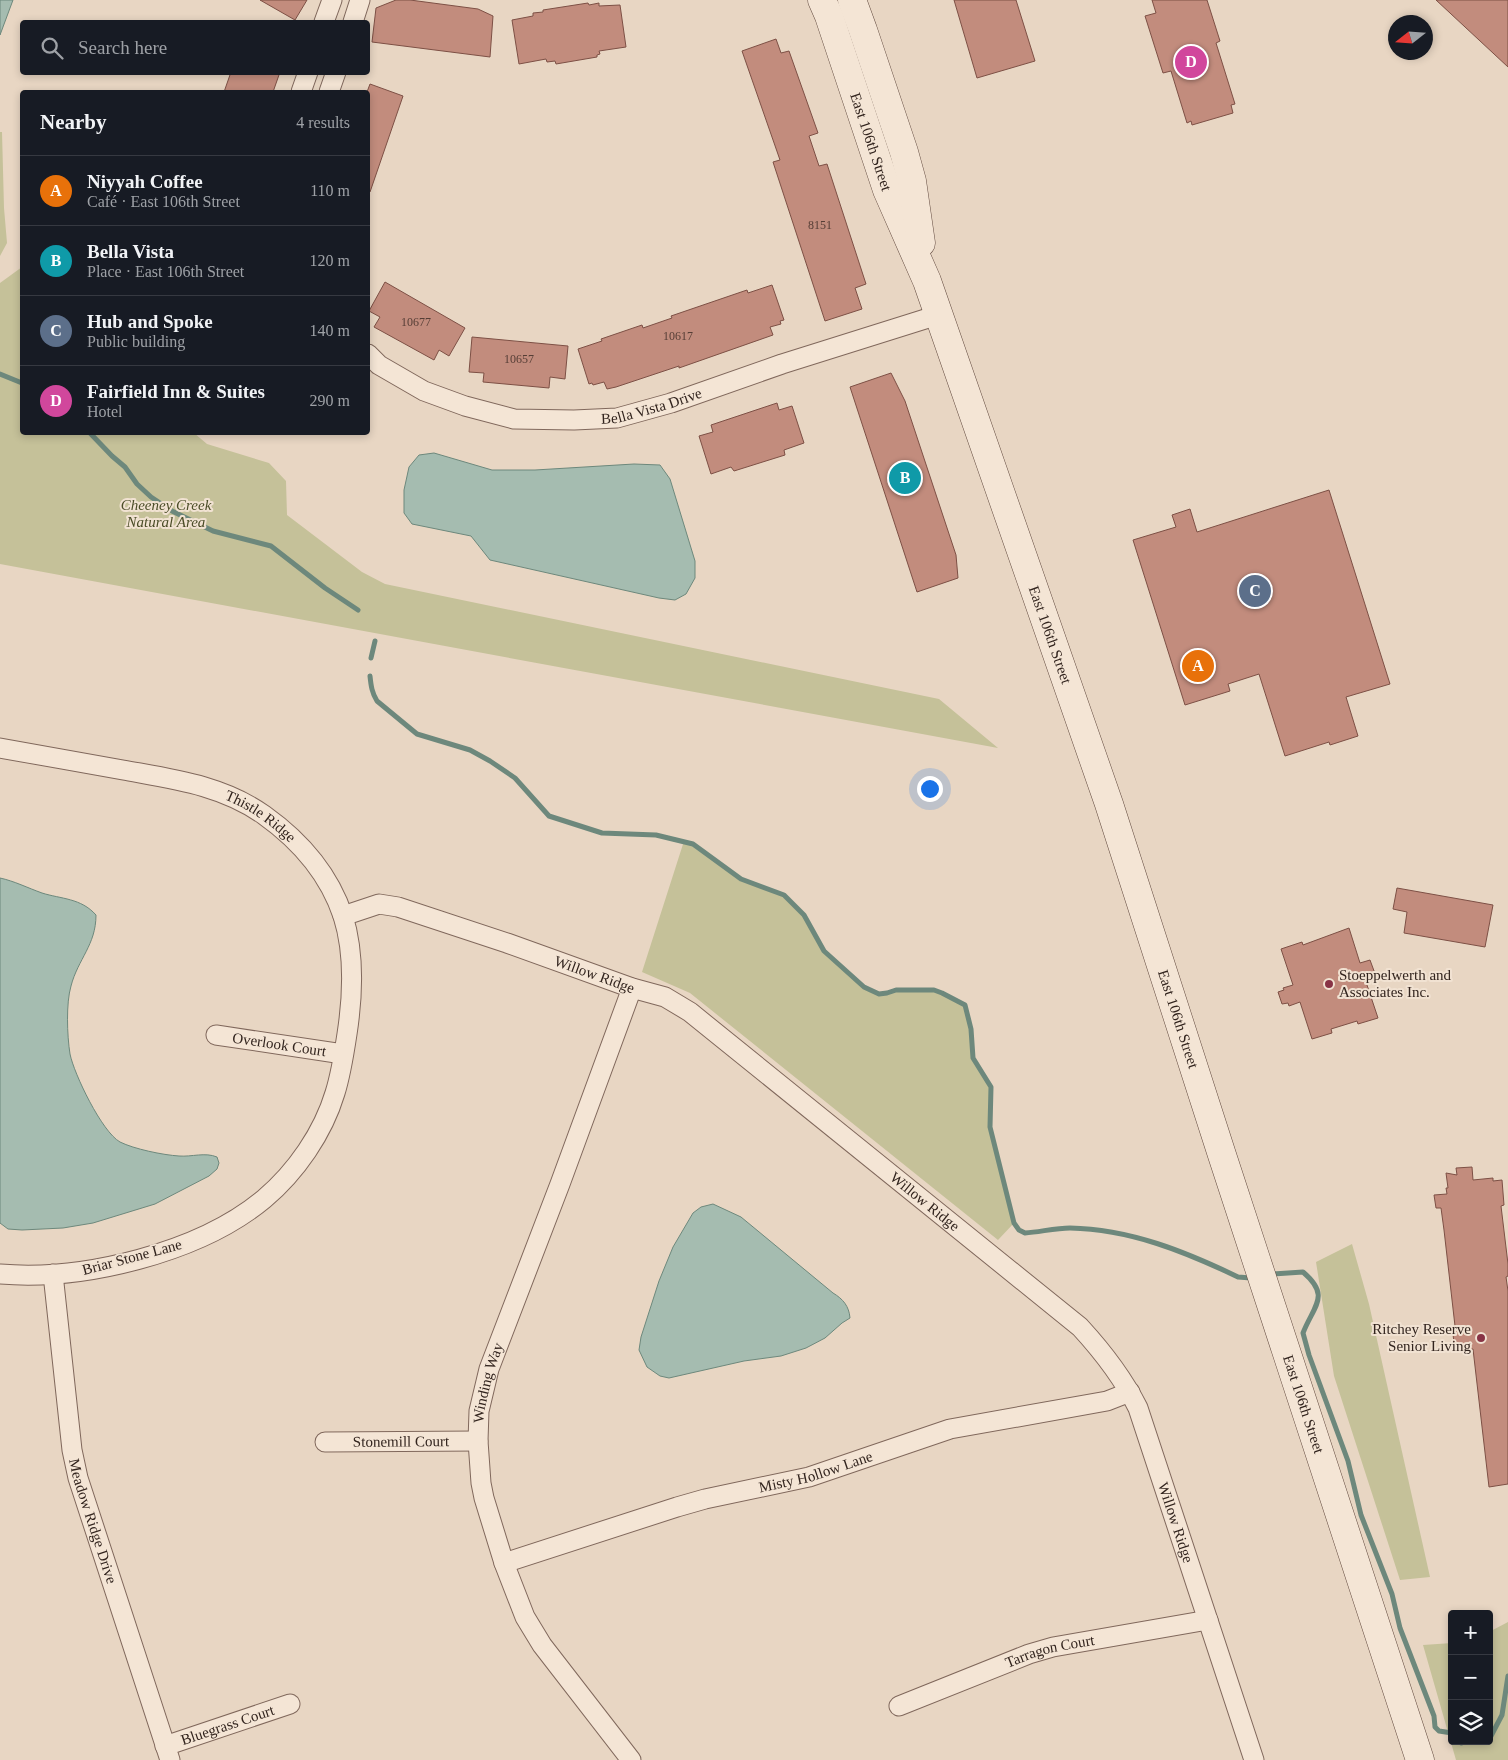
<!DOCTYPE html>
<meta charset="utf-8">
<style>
body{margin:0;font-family:Georgia,serif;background:#20242c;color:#f1f3f6}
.controls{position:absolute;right:15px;bottom:15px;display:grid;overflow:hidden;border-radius:5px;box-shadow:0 2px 8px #0003}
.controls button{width:45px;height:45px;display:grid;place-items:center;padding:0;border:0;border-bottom:1px solid #363941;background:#171b24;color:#f1f3f6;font:25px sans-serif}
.compass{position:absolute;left:1388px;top:15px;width:45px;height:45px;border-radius:50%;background:#171b24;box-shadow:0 2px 8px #0003;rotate:253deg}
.you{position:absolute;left:929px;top:788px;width:18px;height:18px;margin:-12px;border:4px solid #fff;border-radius:50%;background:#1a73e8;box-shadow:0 0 0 8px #1a73e833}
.badge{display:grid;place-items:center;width:32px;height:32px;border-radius:50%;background:#db2777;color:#fff;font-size:16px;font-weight:700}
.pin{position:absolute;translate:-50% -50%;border:2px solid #fff;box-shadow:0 1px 5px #0006}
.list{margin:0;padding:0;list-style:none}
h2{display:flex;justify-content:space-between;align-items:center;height:65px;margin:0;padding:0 20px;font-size:21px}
h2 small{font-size:16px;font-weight:400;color:#9ea1a6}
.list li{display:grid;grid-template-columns:32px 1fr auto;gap:15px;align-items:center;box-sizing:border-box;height:70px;padding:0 20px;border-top:1px solid #363941}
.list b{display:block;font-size:19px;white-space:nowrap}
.list p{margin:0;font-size:16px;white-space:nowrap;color:#9ea1a6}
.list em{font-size:16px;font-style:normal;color:#9ea1a6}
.icon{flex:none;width:28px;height:28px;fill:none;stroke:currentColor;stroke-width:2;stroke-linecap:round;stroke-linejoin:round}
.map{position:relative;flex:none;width:1508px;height:1760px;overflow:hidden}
.search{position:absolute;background:#171b24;box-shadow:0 2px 8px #0003;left:20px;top:20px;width:350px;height:55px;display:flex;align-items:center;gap:12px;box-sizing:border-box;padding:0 18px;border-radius:5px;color:#9ea1a6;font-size:19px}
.panel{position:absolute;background:#171b24;box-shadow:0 2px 8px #0003;left:20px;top:90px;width:350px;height:345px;border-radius:5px}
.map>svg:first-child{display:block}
.green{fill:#c5c199}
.water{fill:#a5bcb0;stroke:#6d887c}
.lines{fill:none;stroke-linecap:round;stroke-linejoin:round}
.stream{stroke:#6d887c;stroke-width:5}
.building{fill:#c28c7d;stroke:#7d5045}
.street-casing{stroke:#80685c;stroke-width:21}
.secondary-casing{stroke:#624a3f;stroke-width:29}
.street{stroke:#f4e5d5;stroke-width:19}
.secondary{stroke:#f4e5d5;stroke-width:28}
.poi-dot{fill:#883345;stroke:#f1e2d2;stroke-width:2}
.labels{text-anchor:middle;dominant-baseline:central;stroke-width:4;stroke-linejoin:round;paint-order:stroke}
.number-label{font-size:12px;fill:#563e36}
.street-label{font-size:15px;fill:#32241e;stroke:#f1e2d2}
.park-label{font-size:15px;font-style:italic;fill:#4a4c27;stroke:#f1e2d2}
.poi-label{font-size:15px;fill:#32241e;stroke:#f1e2d2;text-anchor:start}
</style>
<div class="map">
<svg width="1508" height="1760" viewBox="0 0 1508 1760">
<rect width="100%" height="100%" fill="#e8d6c3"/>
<!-- green -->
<path class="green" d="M 0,132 L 2,132 L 4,208 L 7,243 L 0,256 Z
M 22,267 L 22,432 L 194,433 L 207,444 L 269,463 L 286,481 L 287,515 L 362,572 L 385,584 L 939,699 L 998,748 L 0,564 L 0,283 Z
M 684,841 L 707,854 L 741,879 L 784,895 L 804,915 L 824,951 L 864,987 L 879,994 L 887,993 L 896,990 L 934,990 L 965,1005 L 971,1029 L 973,1058 L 991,1087 L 990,1127 L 1014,1223 L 998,1240 L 690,993 L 642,972 Z
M 1352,1244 L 1369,1304 L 1430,1577 L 1400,1580 L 1334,1376 L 1316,1262 Z
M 1508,1622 L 1508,1760 L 1456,1760 L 1423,1645 L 1452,1643 L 1452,1741 L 1489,1741 L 1489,1632 Z"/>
<!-- water -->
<path class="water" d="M 0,0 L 13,0 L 0,35 Z
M 434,453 L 492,470 L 535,470 L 634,464 L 660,465 L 670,479 L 695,561 L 695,578 L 686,594 L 675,600 L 659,598 L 490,560 L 471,536 L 412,524 L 404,513 L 404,490 L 409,467 L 419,455 Z
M 0,878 C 14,881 28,888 42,893 C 61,899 81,898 96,915 C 96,945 78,959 71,986 C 66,1003 67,1035 70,1054 C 74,1074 102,1132 120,1142 C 134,1149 163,1155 179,1156 C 192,1157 205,1152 217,1157 L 219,1163 L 217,1169 L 209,1176 L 155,1204 L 93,1223 L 63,1228 L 22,1230 L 8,1229 L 0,1223 Z
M 713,1204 L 741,1217 L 833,1293 C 843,1299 849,1306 850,1318 L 842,1323 L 825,1338 L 806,1348 L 781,1356 L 744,1361 L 669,1378 L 660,1376 L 647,1367 L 639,1350 L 641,1337 L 659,1281 L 673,1247 L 693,1213 L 701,1207 Z"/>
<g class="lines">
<!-- stream -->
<path class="stream" d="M 0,374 L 22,383
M 89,432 L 112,456 L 125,467 L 137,484 L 151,497 L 172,511 L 213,531 L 271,546 L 325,588 L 358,610
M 371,658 L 375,641
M 370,676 C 371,686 372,693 377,701 L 417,734 L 470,750 L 490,761 L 515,778 L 549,816 L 602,833 L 656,835 L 693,844 L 741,879 L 784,895 L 804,915 L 824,951 L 864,987 L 879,994 L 887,993 L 896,990 L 934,990 L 942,993 L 965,1005 L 971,1029 L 973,1058 L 991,1087 L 990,1127 L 1014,1223 L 1019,1230 L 1025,1233 C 1040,1232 1055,1228 1070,1228 C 1130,1229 1186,1252 1238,1277 L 1251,1278
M 1273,1274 L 1303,1272 C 1331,1296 1314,1305 1303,1333 L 1309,1355 L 1348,1461 L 1361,1515 L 1392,1594 L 1400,1628 L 1434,1716 L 1435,1727 L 1439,1731 L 1452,1733
M 1489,1737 L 1491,1736 L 1502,1715 L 1508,1676
M 1459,1741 L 1461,1743 L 1468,1741"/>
</g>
<!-- building -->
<path class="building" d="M 260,0 L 307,0 L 295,20 Z
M 396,0 L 410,0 L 478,9 L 493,16 L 490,57 L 372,42 L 376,8 Z
M 954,0 L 1016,0 L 1035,61 L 977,78 Z
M 1152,0 L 1207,0 L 1220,41 L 1216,43 L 1235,104 L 1231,105 L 1233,113 L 1192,125 L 1191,121 L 1187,123 L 1171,71 L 1163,73 L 1145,16 L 1156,13 Z
M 1436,0 L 1508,0 L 1508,67 Z
M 588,3 L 589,5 L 599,3 L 599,6 L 620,5 L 626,47 L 599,51 L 600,54 L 597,55 L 597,57 L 556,64 L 555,61 L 547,62 L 546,59 L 519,64 L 512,20 L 533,16 L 533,13 L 543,12 L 543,10 Z
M 776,39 L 781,53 L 789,51 L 818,133 L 809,136 L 819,166 L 827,164 L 866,284 L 855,288 L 862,309 L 825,321 L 773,162 L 780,160 L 742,51 Z
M 231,72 L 280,72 L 273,92 L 224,92 Z
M 370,84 L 403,96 L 370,192 L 368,192 L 367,92 Z
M 385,282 L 465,328 L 449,356 L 439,350 L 434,360 L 374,327 L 380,317 L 369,311 Z
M 772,285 L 784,320 L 780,321 L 781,324 L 770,327 L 773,335 L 679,368 L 679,366 L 616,387 L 607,389 L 604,382 L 593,385 L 592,383 L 589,384 L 578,349 L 602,341 L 601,339 L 642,325 L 643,328 L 672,318 L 671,316 L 747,290 L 748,293 Z
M 472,337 L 568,346 L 565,379 L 550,377 L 549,388 L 483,382 L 484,373 L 469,372 Z
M 891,373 L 905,401 L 956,555 L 958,578 L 917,592 L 850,387 Z
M 777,403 L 779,410 L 792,406 L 804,443 L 784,450 L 785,455 L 734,471 L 731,467 L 711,474 L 699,436 L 713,432 L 711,425 Z
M 1329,490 L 1390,684 L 1346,697 L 1358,736 L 1330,745 L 1329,742 L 1285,756 L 1259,674 L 1228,684 L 1230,691 L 1185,705 L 1133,540 L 1176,527 L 1172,515 L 1190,509 L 1197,532 Z
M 1397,888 L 1493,905 L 1485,947 L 1404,933 L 1407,912 L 1393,909 Z
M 1349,928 L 1360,963 L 1370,960 L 1377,979 L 1366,982 L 1378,1018 L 1358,1024 L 1357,1021 L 1331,1029 L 1332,1033 L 1312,1039 L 1300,1002 L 1289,1006 L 1288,1003 L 1282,1004 L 1278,992 L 1284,990 L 1283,988 L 1293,985 L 1281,949 L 1302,942 L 1303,945 Z
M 1472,1167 L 1473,1180 L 1493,1178 L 1493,1181 L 1502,1180 L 1504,1205 L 1501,1206 L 1508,1264 L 1508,1276 L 1506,1277 L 1508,1291 L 1508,1484 L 1489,1487 L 1473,1349 L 1455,1351 L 1452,1326 L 1455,1326 L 1444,1230 L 1441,1208 L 1436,1208 L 1434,1195 L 1447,1194 L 1446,1188 L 1448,1188 L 1446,1173 L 1457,1175 L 1456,1168 Z"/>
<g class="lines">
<defs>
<g id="street">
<path d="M 324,22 L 332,0"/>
<path d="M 353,22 L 360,0"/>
<path d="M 301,92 L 308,72"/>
<path d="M 329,92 L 336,72"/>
<path id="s1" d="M 368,354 L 379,365 L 424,391 L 465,406 L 514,419 L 574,420 L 617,418 L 671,403 L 782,364 L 938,315"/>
<path id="s2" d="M 0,748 C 41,755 82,763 123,770 C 172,779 222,785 264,815 C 299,840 329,874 343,916 C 355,954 353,995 347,1034 C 344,1054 341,1074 335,1093 C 323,1133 296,1172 264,1199 C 199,1253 83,1281 0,1274"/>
<path id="s3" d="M 343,916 L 379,904 L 398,907 L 507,943 L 632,988 L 665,997 L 690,1012 L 1080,1327 C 1103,1352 1123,1378 1138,1408 L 1254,1760"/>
<path id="s4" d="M 216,1035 L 343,1054"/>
<path id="s5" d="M 53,1274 L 72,1450 L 78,1478 L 170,1760"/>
<path id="s6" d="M 325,1442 L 478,1441"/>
<path id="s7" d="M 504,1563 L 677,1507 L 705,1499 L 809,1477 L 950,1429 L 1107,1401 L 1130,1392"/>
<path id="s8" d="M 899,1706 L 1029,1654 L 1053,1647 L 1208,1620"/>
<path id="s9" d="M 165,1746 L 290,1704"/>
<path id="s10" d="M 631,1760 L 542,1645 L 525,1617 L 504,1563 L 484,1498 L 481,1483 L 478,1441 L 479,1411 L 489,1369 L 560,1184 L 632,988"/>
</g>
<g id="secondary">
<path id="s11" d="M 822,0 L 829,16 L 887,190 L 927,281 L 1109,804 L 1222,1155 L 1420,1760"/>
<path d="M 852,0 L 863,30 L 904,152 L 912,181 L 921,243"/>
</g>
</defs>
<!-- street casing -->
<use href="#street" class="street-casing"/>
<!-- secondary casing -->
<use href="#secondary" class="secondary-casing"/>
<!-- street -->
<use href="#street" class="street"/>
<!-- secondary -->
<use href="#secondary" class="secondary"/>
</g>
<!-- markers -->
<g class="poi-dot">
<circle cx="1329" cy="984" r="5"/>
<circle cx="1481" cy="1338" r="5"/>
</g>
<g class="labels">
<!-- number labels -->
<g class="number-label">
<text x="820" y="225">8151</text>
<text x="416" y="322">10677</text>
<text x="678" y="336">10617</text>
<text x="519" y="359">10657</text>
</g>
<!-- street labels -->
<g class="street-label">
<text stroke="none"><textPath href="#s11" startOffset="150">East 106th Street</textPath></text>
<text stroke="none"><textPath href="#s1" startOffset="301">Bella Vista Drive</textPath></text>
<text stroke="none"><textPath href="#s11" startOffset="675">East 106th Street</textPath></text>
<text stroke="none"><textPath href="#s2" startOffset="272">Thistle Ridge</textPath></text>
<text stroke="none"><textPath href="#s3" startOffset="265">Willow Ridge</textPath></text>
<text stroke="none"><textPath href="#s11" startOffset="1080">East 106th Street</textPath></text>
<text stroke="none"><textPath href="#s4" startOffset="64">Overlook Court</textPath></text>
<text stroke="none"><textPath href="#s3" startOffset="670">Willow Ridge</textPath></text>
<text transform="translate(132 1257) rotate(-15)">Briar Stone Lane</text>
<text stroke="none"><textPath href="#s10" startOffset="421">Winding Way</textPath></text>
<text stroke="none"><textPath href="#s11" startOffset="1485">East 106th Street</textPath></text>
<text stroke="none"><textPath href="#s6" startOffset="76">Stonemill Court</textPath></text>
<text stroke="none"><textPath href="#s7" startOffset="325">Misty Hollow Lane</textPath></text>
<text stroke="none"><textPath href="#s5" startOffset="251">Meadow Ridge Drive</textPath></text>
<text stroke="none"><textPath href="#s3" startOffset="1090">Willow Ridge</textPath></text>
<text stroke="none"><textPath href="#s8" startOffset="161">Tarragon Court</textPath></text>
<text stroke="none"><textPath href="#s9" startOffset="66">Bluegrass Court</textPath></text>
</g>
<!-- park labels -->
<g class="park-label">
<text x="166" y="505">Cheeney Creek<tspan x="166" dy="17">Natural Area</tspan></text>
</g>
<!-- poi labels -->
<g class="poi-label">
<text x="1339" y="975">Stoeppelwerth and<tspan x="1339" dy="17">Associates Inc.</tspan></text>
<text x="1471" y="1329" text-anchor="end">Ritchey Reserve<tspan x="1471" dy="17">Senior Living</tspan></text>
</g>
</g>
</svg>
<div class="controls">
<button>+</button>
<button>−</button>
<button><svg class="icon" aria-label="layers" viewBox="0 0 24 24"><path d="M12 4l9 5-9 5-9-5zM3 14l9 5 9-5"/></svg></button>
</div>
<svg class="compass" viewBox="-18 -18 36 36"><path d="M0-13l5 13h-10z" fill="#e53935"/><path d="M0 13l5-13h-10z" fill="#9ea1a6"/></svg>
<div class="you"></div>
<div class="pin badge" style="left:1198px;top:666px;background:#e8710a">A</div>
<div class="pin badge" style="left:905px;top:478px;background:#0f9aa8">B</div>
<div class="pin badge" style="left:1255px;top:591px;background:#5c6f8a">C</div>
<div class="pin badge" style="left:1191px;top:62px;background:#d1479c">D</div>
<div class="search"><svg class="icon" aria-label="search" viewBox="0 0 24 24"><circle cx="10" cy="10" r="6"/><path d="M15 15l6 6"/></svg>Search here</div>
<section class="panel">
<h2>Nearby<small>4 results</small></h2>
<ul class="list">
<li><span class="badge" style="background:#e8710a">A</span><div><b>Niyyah Coffee</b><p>Café · East 106th Street</p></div><em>110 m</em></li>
<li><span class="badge" style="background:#0f9aa8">B</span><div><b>Bella Vista</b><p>Place · East 106th Street</p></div><em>120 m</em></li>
<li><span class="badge" style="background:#5c6f8a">C</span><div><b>Hub and Spoke</b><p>Public building</p></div><em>140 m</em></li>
<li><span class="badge" style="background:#d1479c">D</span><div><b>Fairfield Inn &amp; Suites</b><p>Hotel</p></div><em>290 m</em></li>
</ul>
</section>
</div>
